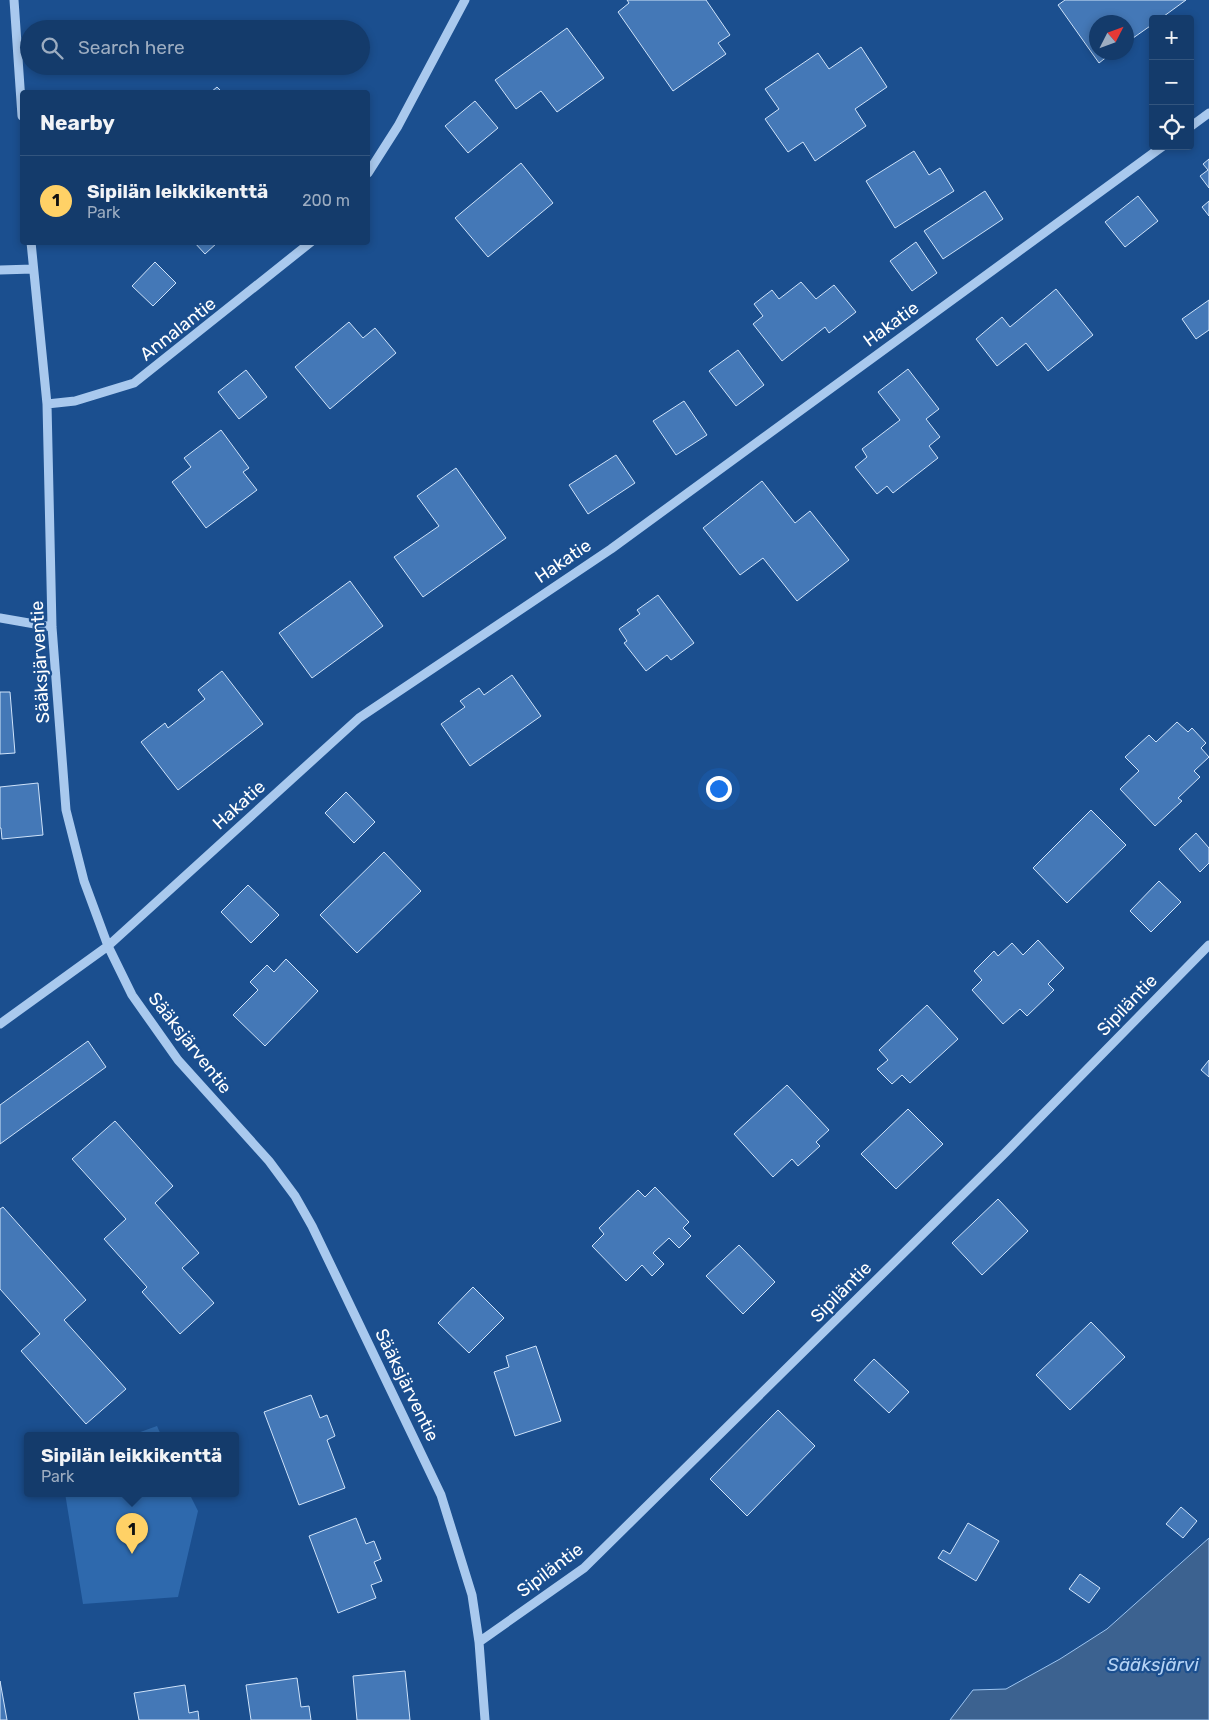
<!DOCTYPE html>
<meta charset="utf-8">
<style>
body{margin:0;font-family:Rubik,sans-serif;background:#214673;color:#f1f3f6}
.controls{position:absolute;right:15px;top:15px;display:grid;overflow:hidden;border-radius:5px;box-shadow:0 2px 8px #0003}
.controls button{width:45px;height:45px;display:grid;place-items:center;padding:0;border:0;border-bottom:1px solid #33557e;background:#143b6b;color:#f1f3f6;font:25px sans-serif}
.compass{position:absolute;left:1089px;top:15px;width:45px;height:45px;border-radius:50%;background:#143b6b;box-shadow:0 2px 8px #0003;rotate:48deg}
.you{position:absolute;left:718px;top:788px;width:18px;height:18px;margin:-12px;border:4px solid #fff;border-radius:50%;background:#1a73e8;box-shadow:0 0 0 8px #1a73e833}
.badge{display:grid;place-items:center;width:32px;height:32px;border-radius:50%;background:#ffd166;color:#111;font-size:16px;font-weight:700}
.pin{position:absolute;translate:-50% -41px;filter:drop-shadow(0 1px 2px #0008)}
.pin::after{content:'';position:absolute;top:26px;width:18px;height:15px;background:inherit;clip-path:polygon(0 0,100% 0,50% 100%)}
.popup{position:absolute;left:24px;top:1432px;width:215px;height:65px;box-sizing:border-box;display:grid;place-content:center;border-radius:5px;background:#143b6b;filter:drop-shadow(0 1px 4px #0005);font-size:16px;white-space:nowrap;color:#9dadc1}
.popup b{font-size:19px;color:#f1f3f6}
.popup::after{content:'';position:absolute;left:50%;top:100%;margin-left:-10px;border:10px solid transparent;border-top-color:#143b6b}
.list{margin:0;padding:0;list-style:none}
h2{display:flex;justify-content:space-between;align-items:center;height:65px;margin:0;padding:0 20px;font-size:21px}
h2 small{font-size:16px;font-weight:400;color:#9dadc1}
.list li{display:grid;grid-template-columns:32px 1fr auto;gap:15px;align-items:center;box-sizing:border-box;height:90px;padding:0 20px;border-top:1px solid #33557e}
.list b{display:block;font-size:19px;white-space:nowrap}
.list p{margin:0;font-size:16px;white-space:nowrap;color:#9dadc1}
.list em{font-size:16px;font-style:normal;color:#9dadc1}
.icon{flex:none;width:28px;height:28px;fill:none;stroke:currentColor;stroke-width:2;stroke-linecap:round;stroke-linejoin:round}
.map{position:relative;flex:none;width:1209px;height:1720px;overflow:hidden}
.search{position:absolute;background:#143b6b;box-shadow:0 2px 8px #0003;left:20px;top:20px;width:350px;height:55px;display:flex;align-items:center;gap:12px;box-sizing:border-box;padding:0 18px;border-radius:28px;color:#9dadc1;font-size:19px}
.panel{position:absolute;background:#143b6b;box-shadow:0 2px 8px #0003;left:20px;top:90px;width:350px;height:155px;border-radius:5px}
.map>svg:first-child{display:block}
.green{fill:#2e69ad}
.water{fill:#3c6290;stroke:#9cc4f0}
.building{fill:#4478b7;stroke:#cfe3fa}
.lines{fill:none;stroke-linecap:round;stroke-linejoin:round}
.minor{stroke:#a9c9ee;stroke-width:9}
.labels{text-anchor:middle;dominant-baseline:central;stroke-width:4.5;stroke-linejoin:round;paint-order:stroke}
.street-label{font-size:18px;fill:#fff;stroke:#1b4f8f}
.water-label{font-size:19px;font-style:italic;fill:#b5d3f5;stroke:#1b4f8f}
</style>
<div class="map">
<svg width="1209" height="1720" viewBox="0 0 1209 1720">
<rect width="100%" height="100%" fill="#1b4f8f"/>
<!-- green -->
<path class="green" d="M 157,1426 L 161,1435 L 132,1435 Z
M 65,1493 L 189,1493 L 198,1511 L 178,1597 L 83,1604 Z"/>
<!-- water -->
<path class="water" d="M 1209,1538 L 1209,1720 L 950,1720 L 973,1690 L 1006,1689 L 1060,1659 L 1107,1629 Z"/>
<!-- building -->
<path class="building" d="M 627,0 L 706,0 L 730,35 L 718,43 L 726,54 L 673,91 L 618,12 L 629,3 Z
M 1065,0 L 1186,0 L 1160,19 L 1153,19 L 1153,24 L 1126,43 L 1126,22 L 1096,22 L 1096,52 L 1113,52 L 1099,63 L 1058,5 Z
M 567,28 L 604,78 L 557,112 L 541,91 L 516,109 L 495,80 Z
M 861,47 L 887,87 L 855,109 L 866,126 L 815,161 L 803,142 L 788,152 L 765,119 L 779,109 L 765,89 L 818,53 L 829,69 Z
M 217,87 L 222,92 L 211,92 Z
M 475,101 L 498,128 L 468,153 L 445,126 Z
M 914,151 L 929,175 L 940,168 L 954,191 L 895,228 L 866,181 Z
M 1209,159 L 1209,188 L 1200,176 L 1208,170 L 1203,164 Z
M 521,163 L 553,203 L 488,257 L 455,218 Z
M 985,191 L 1003,219 L 943,259 L 924,231 Z
M 1138,196 L 1158,221 L 1125,247 L 1105,222 Z
M 1209,201 L 1209,216 L 1202,207 Z
M 194,242 L 218,242 L 205,254 Z
M 916,242 L 937,273 L 912,291 L 890,261 Z
M 155,262 L 176,283 L 153,306 L 132,286 Z
M 801,282 L 816,299 L 834,285 L 856,312 L 829,333 L 825,327 L 782,361 L 753,324 L 763,316 L 754,304 L 772,290 L 779,299 Z
M 1056,289 L 1093,335 L 1048,371 L 1026,343 L 997,366 L 976,339 L 1002,317 L 1010,327 Z
M 1209,300 L 1209,330 L 1196,339 L 1182,319 Z
M 349,322 L 363,338 L 375,328 L 396,353 L 330,409 L 295,367 Z
M 738,350 L 764,385 L 736,406 L 709,371 Z
M 908,369 L 939,409 L 926,419 L 940,437 L 929,446 L 938,458 L 893,493 L 887,486 L 877,494 L 855,467 L 867,457 L 862,449 L 900,420 L 878,392 Z
M 246,370 L 267,397 L 239,419 L 218,392 Z
M 684,401 L 707,435 L 676,455 L 653,421 Z
M 221,430 L 249,468 L 243,472 L 257,490 L 206,528 L 172,482 L 191,467 L 184,458 Z
M 616,455 L 635,483 L 588,514 L 569,485 Z
M 456,468 L 506,538 L 423,597 L 394,557 L 439,526 L 417,496 Z
M 762,481 L 795,523 L 810,511 L 849,560 L 797,601 L 763,558 L 740,575 L 703,528 Z
M 350,581 L 383,626 L 312,678 L 279,633 Z
M 658,595 L 694,643 L 671,660 L 667,655 L 646,671 L 624,643 L 627,641 L 619,629 L 640,614 L 637,610 Z
M 222,671 L 263,724 L 178,790 L 141,742 L 165,723 L 168,728 L 205,699 L 198,690 Z
M 512,675 L 541,716 L 470,766 L 441,724 L 465,707 L 460,701 L 479,688 L 484,695 Z
M 0,692 L 10,692 L 15,753 L 0,754 Z
M 1177,722 L 1188,732 L 1192,728 L 1206,743 L 1201,748 L 1209,757 L 1194,771 L 1200,777 L 1178,798 L 1182,801 L 1155,826 L 1120,789 L 1139,771 L 1125,757 L 1149,735 L 1156,742 Z
M 38,783 L 43,835 L 2,839 L 1,828 L 0,828 L 0,787 Z
M 346,792 L 375,822 L 354,843 L 325,813 Z
M 1091,810 L 1126,845 L 1067,903 L 1033,868 Z
M 1196,833 L 1209,848 L 1209,863 L 1200,872 L 1179,849 Z
M 384,852 L 421,891 L 357,953 L 320,915 Z
M 1159,881 L 1181,902 L 1151,932 L 1130,911 Z
M 248,885 L 279,915 L 251,943 L 221,912 Z
M 1038,940 L 1064,968 L 1048,984 L 1054,990 L 1027,1016 L 1020,1009 L 1003,1024 L 972,990 L 982,980 L 974,971 L 994,951 L 998,956 L 1012,943 L 1023,955 Z
M 286,959 L 318,991 L 265,1046 L 233,1015 L 258,990 L 250,982 L 267,965 L 274,972 Z
M 927,1005 L 958,1039 L 910,1083 L 902,1075 L 892,1084 L 877,1069 L 888,1060 L 879,1050 Z
M 88,1041 L 106,1067 L 0,1144 L 0,1105 Z
M 1209,1060 L 1209,1077 L 1201,1070 Z
M 787,1085 L 829,1130 L 816,1142 L 820,1146 L 798,1166 L 792,1159 L 773,1177 L 734,1134 Z
M 908,1109 L 943,1144 L 896,1189 L 861,1154 Z
M 115,1121 L 173,1186 L 155,1203 L 199,1253 L 182,1268 L 214,1303 L 180,1334 L 142,1292 L 147,1287 L 104,1239 L 126,1219 L 72,1159 Z
M 655,1187 L 689,1222 L 683,1228 L 691,1236 L 679,1248 L 669,1238 L 653,1253 L 664,1264 L 652,1276 L 642,1265 L 626,1281 L 592,1246 L 604,1234 L 599,1228 L 638,1190 L 645,1197 Z
M 998,1199 L 1028,1231 L 982,1275 L 952,1243 Z
M 3,1207 L 86,1300 L 64,1320 L 126,1389 L 86,1424 L 21,1351 L 40,1334 L 0,1289 L 0,1209 Z
M 739,1245 L 775,1282 L 743,1314 L 706,1276 Z
M 473,1287 L 504,1318 L 469,1353 L 438,1323 Z
M 1091,1322 L 1125,1357 L 1070,1410 L 1036,1375 Z
M 536,1346 L 561,1421 L 515,1436 L 494,1372 L 509,1367 L 506,1356 Z
M 874,1359 L 909,1392 L 889,1413 L 854,1380 Z
M 311,1395 L 320,1418 L 327,1415 L 335,1436 L 327,1440 L 345,1488 L 299,1505 L 264,1412 Z
M 778,1410 L 815,1446 L 747,1516 L 710,1479 Z
M 1181,1507 L 1197,1521 L 1183,1538 L 1166,1524 Z
M 356,1518 L 366,1544 L 374,1541 L 381,1559 L 374,1562 L 382,1581 L 371,1585 L 376,1598 L 338,1613 L 309,1536 Z
M 968,1523 L 999,1541 L 976,1581 L 938,1558 L 943,1550 L 950,1554 Z
M 1080,1574 L 1100,1588 L 1089,1603 L 1069,1589 Z
M 405,1671 L 410,1720 L 357,1720 L 353,1676 Z
M 297,1678 L 301,1707 L 309,1706 L 311,1720 L 251,1720 L 246,1685 Z
M 0,1681 L 7,1720 L 0,1720 Z
M 185,1685 L 189,1713 L 198,1711 L 199,1720 L 139,1720 L 134,1693 Z"/>
<g class="lines">
<!-- minor -->
<path class="minor" d="M 14,0 L 22,116
M 1190,127 L 1209,113
M 368,173 L 398,126 L 465,0
M 31,242 L 47,404 L 52,627 L 66,810 L 84,881 L 108,946 L 132,995 L 178,1060 L 269,1161 L 295,1196 L 312,1226 L 337,1278 L 441,1495 L 472,1595 L 479,1642 L 485,1720
M 0,270 L 33,269
M 47,404 L 75,401 L 134,383 L 311,242
M 0,618 L 52,627
M 0,1024 L 108,946 L 359,718 L 611,549 L 1163,146
M 479,1642 L 584,1568 L 1004,1154 L 1209,945"/>
</g>
<g class="labels">
<!-- street labels -->
<g class="street-label">
<text transform="translate(891 324) rotate(-36)">Hakatie</text>
<text transform="translate(178 329) rotate(-38)">Annalantie</text>
<text transform="translate(563 561) rotate(-34)">Hakatie</text>
<text transform="translate(40 662) rotate(-93)">Sääksjärventie</text>
<text transform="translate(239 805) rotate(-42)">Hakatie</text>
<text transform="translate(1127 1005) rotate(-46)">Sipiläntie</text>
<text transform="translate(190 1043) rotate(52)">Sääksjärventie</text>
<text transform="translate(841 1292) rotate(-45)">Sipiläntie</text>
<text transform="translate(407 1385) rotate(64)">Sääksjärventie</text>
<text transform="translate(550 1570) rotate(-37)">Sipiläntie</text>
</g>
<!-- water labels -->
<g class="water-label">
<text x="1153" y="1664">Sääksjärvi</text>
</g>
</g>
</svg>
<div class="controls">
<button>+</button>
<button>−</button>
<button><svg class="icon" aria-label="locate" viewBox="0 0 24 24"><circle cx="12" cy="12" r="6"/><path d="M12 2v4M12 18v4M2 12h4M18 12h4"/></svg></button>
</div>
<svg class="compass" viewBox="-18 -18 36 36"><path d="M0-13l5 13h-10z" fill="#e53935"/><path d="M0 13l5-13h-10z" fill="#9dadc1"/></svg>
<div class="you"></div>
<div class="pin badge" style="left:132px;top:1554px">1</div>
<div class="popup"><b>Sipilän leikkikenttä</b>Park</div>
<div class="search"><svg class="icon" aria-label="search" viewBox="0 0 24 24"><circle cx="10" cy="10" r="6"/><path d="M15 15l6 6"/></svg>Search here</div>
<section class="panel">
<h2>Nearby<small></small></h2>
<ul class="list">
<li><span class="badge">1</span><div><b>Sipilän leikkikenttä</b><p>Park</p></div><em>200 m</em></li>
</ul>
</section>
</div>
